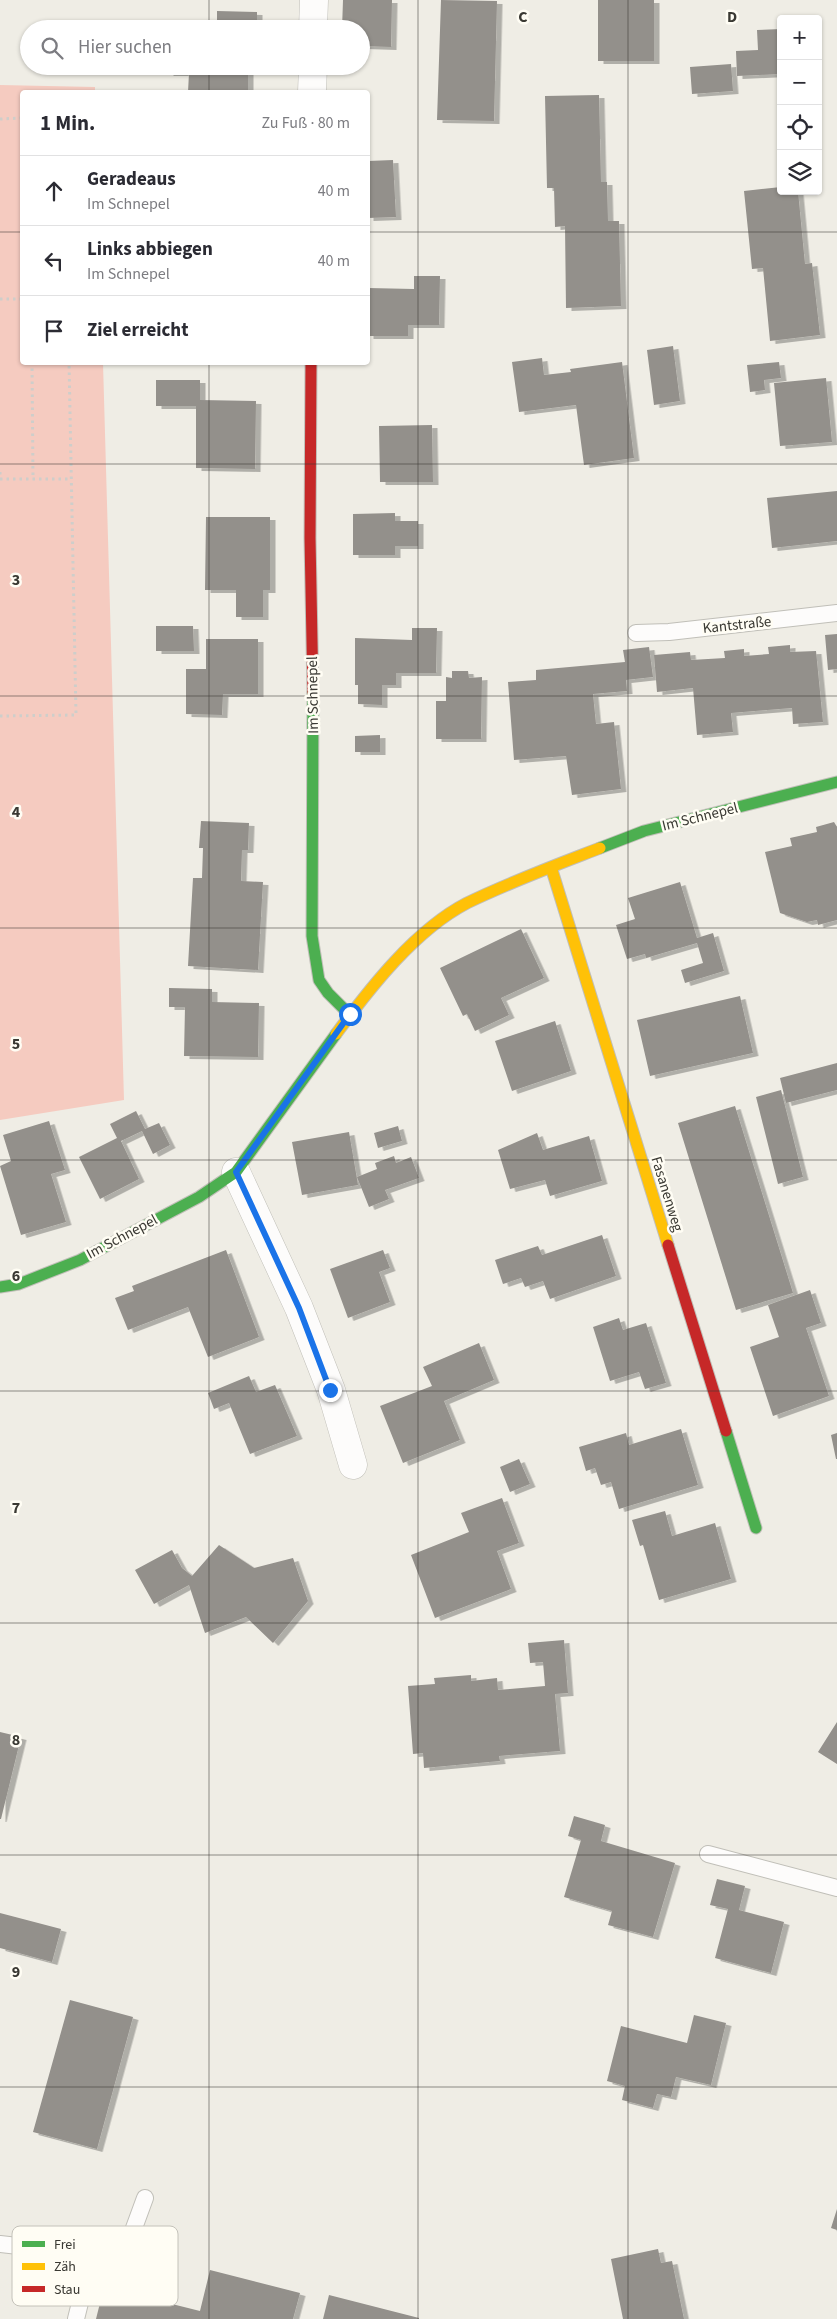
<!DOCTYPE html>
<html lang="de">
<meta charset="utf-8">
<style>
body{margin:0;font-family:"Source Sans 3",sans-serif;background:#f2f2f3;color:#2b2b33}
.controls{position:absolute;right:15px;top:15px;display:grid;overflow:hidden;border-radius:5px;box-shadow:0 1px 4px #0004}
.controls button{width:45px;height:45px;display:grid;place-items:center;padding:0;border:0;border-bottom:1px solid #e1e1e2;background:#fff;color:#2b2b33;font:25px sans-serif}
.stop{position:absolute;width:15px;height:15px;margin:-11px;border:4px solid #1a73e8;border-radius:50%;background:#fff}
.stop.end{background:#1a73e8;border-color:#fff;box-shadow:0 1px 5px #0008}
.list{margin:0;padding:0;list-style:none}
h2{display:flex;justify-content:space-between;align-items:center;height:65px;margin:0;padding:0 20px;font-size:21px}
h2 small{font-size:16px;font-weight:400;color:#7c7c81}
.list li{display:grid;grid-template-columns:32px 1fr auto;gap:15px;align-items:center;box-sizing:border-box;height:70px;padding:0 20px;border-top:1px solid #e1e1e2}
.list b{display:block;font-size:19px;white-space:nowrap}
.list p{margin:0;font-size:16px;white-space:nowrap;color:#7c7c81}
.list em{font-size:16px;font-style:normal;color:#7c7c81}
.icon{flex:none;width:28px;height:28px;fill:none;stroke:currentColor;stroke-width:2;stroke-linecap:round;stroke-linejoin:round}
.map{position:relative;flex:none;width:837px;height:2319px;overflow:hidden}
.search{position:absolute;background:#fff;box-shadow:0 1px 4px #0004;left:20px;top:20px;width:350px;height:55px;display:flex;align-items:center;gap:12px;box-sizing:border-box;padding:0 18px;border-radius:28px;color:#7c7c81;font-size:19px}
.panel{position:absolute;background:#fff;box-shadow:0 1px 4px #0004;left:20px;top:90px;width:350px;height:275px;border-radius:5px}
.map>svg:first-child{display:block}
.green{fill:#f5cbc0}
.building{fill:#93908b;filter:url(#shadow)}
.lines{fill:none;stroke-linecap:round;stroke-linejoin:round}
.lane-casing{stroke:#c0bfb8;stroke-width:18}
.street-casing{stroke:#c0bfb8;stroke-width:29}
.fast-casing{stroke:#c0bfb8;stroke-width:13}
.slow-casing{stroke:#c0bfb8;stroke-width:13}
.jam-casing{stroke:#c0bfb8;stroke-width:13}
.path{stroke:#cececa;stroke-width:3;stroke-dasharray:2.5 4;stroke-linecap:butt}
.lane{stroke:#fdfcfb;stroke-width:16}
.street{stroke:#fdfcfb;stroke-width:28}
.fast{stroke:#4caf50;stroke-width:11}
.slow{stroke:#ffc107;stroke-width:11}
.jam{stroke:#c62828;stroke-width:11}
.route{stroke:#1a73e8;stroke-width:6}
.grid{fill:none;stroke:#3a3933;stroke-width:1;stroke-opacity:0.55}
.labels{text-anchor:middle;dominant-baseline:central;stroke-width:5;stroke-linejoin:round;paint-order:stroke}
.street-label{font-size:15px;fill:#3a3933;stroke:#fffdf4}
.key{fill:#fffdf4;stroke:#c4c2ba;stroke-width:1}
.key-label{font-size:14px;fill:#3a3933}
.grid-label{font-size:16px;text-anchor:middle;font-weight:bold;fill:#3a3933;stroke:#fffdf4;stroke-width:5;stroke-linejoin:round;paint-order:stroke}
</style>
<div class="map">
<svg width="837" height="2319" viewBox="0 0 837 2319">
<defs>
<filter id="shadow"><feDropShadow dx="5.5" dy="3" stdDeviation="0" flood-color="#0004"/></filter>
</defs>
<rect width="100%" height="100%" fill="#efede5"/>
<!-- green -->
<path class="green" d="M 0,85 L 95,87 L 95,92 L 22,92 L 22,362 L 103,363 L 124,1100 L 0,1120 Z"/>
<!-- building -->
<path class="building" d="M 343,0 L 392,0 L 391,47 L 361,46 L 361,29 L 342,29 Z
M 441,0 L 497,1 L 494,121 L 437,120 Z
M 598,0 L 654,0 L 654,61 L 598,61 Z
M 217,11 L 257,12 L 257,29 L 217,29 Z
M 781,29 L 781,74 L 737,76 L 736,51 L 758,50 L 757,30 Z
M 731,64 L 733,91 L 692,94 L 690,67 Z
M 168,66 L 248,66 L 248,92 L 188,92 L 189,73 L 168,73 Z
M 599,95 L 601,182 L 607,182 L 608,221 L 619,221 L 621,306 L 566,308 L 565,226 L 555,227 L 554,188 L 547,188 L 545,96 Z
M 393,160 L 396,217 L 368,218 L 368,161 Z
M 781,187 L 781,191 L 798,191 L 805,264 L 812,263 L 820,335 L 770,341 L 763,268 L 752,269 L 744,191 Z
M 414,276 L 440,276 L 439,325 L 408,325 L 408,336 L 368,336 L 368,288 L 414,289 Z
M 673,346 L 680,401 L 654,405 L 647,350 Z
M 542,358 L 544,375 L 571,372 L 570,369 L 622,362 L 634,458 L 584,465 L 576,405 L 519,412 L 512,362 Z
M 779,362 L 781,378 L 764,380 L 765,390 L 750,392 L 747,365 Z
M 826,378 L 832,442 L 780,446 L 774,383 Z
M 156,380 L 200,380 L 200,400 L 256,401 L 255,469 L 196,468 L 196,406 L 156,406 Z
M 432,425 L 433,482 L 380,482 L 379,426 Z
M 837,491 L 837,541 L 772,548 L 767,498 Z
M 395,513 L 395,521 L 418,521 L 418,546 L 395,546 L 395,555 L 353,555 L 353,514 Z
M 206,517 L 270,517 L 270,590 L 263,590 L 263,617 L 236,617 L 236,590 L 205,590 Z
M 156,626 L 193,626 L 194,651 L 156,651 Z
M 412,628 L 437,628 L 436,673 L 396,673 L 396,685 L 382,685 L 382,705 L 358,704 L 358,685 L 355,685 L 355,638 L 412,640 Z
M 837,634 L 837,669 L 828,670 L 825,635 Z
M 206,639 L 258,639 L 258,694 L 223,694 L 222,715 L 186,714 L 186,669 L 206,669 Z
M 790,645 L 790,652 L 816,651 L 823,722 L 793,724 L 792,708 L 731,713 L 733,732 L 697,735 L 693,688 L 657,692 L 654,655 L 690,652 L 691,660 L 725,658 L 724,651 L 744,649 L 744,656 L 769,654 L 768,647 Z
M 649,647 L 653,677 L 626,680 L 627,691 L 593,694 L 596,724 L 614,722 L 621,789 L 572,795 L 566,756 L 514,760 L 508,682 L 536,680 L 536,670 L 625,662 L 623,650 Z
M 452,671 L 468,671 L 469,678 L 482,677 L 481,739 L 436,739 L 436,701 L 446,701 L 446,677 L 452,678 Z
M 380,735 L 380,752 L 355,752 L 355,736 Z
M 201,821 L 249,823 L 248,850 L 242,850 L 241,881 L 263,882 L 258,970 L 188,966 L 193,878 L 202,878 L 203,848 L 199,848 Z
M 834,822 L 837,827 L 837,920 L 818,925 L 817,920 L 807,922 L 780,913 L 765,852 L 792,846 L 790,838 L 817,832 L 816,827 Z
M 680,882 L 697,938 L 713,933 L 724,971 L 685,983 L 681,970 L 703,963 L 697,943 L 646,958 L 645,954 L 627,959 L 616,925 L 635,919 L 628,898 Z
M 521,929 L 544,978 L 501,998 L 509,1015 L 475,1031 L 467,1014 L 463,1016 L 440,968 Z
M 169,988 L 212,989 L 212,1002 L 259,1003 L 258,1057 L 184,1056 L 185,1007 L 169,1007 Z
M 740,996 L 753,1053 L 650,1076 L 637,1020 Z
M 555,1021 L 571,1071 L 512,1091 L 495,1041 Z
M 837,1063 L 837,1090 L 786,1103 L 780,1078 Z
M 781,1090 L 803,1177 L 778,1184 L 756,1097 Z
M 735,1106 L 793,1293 L 736,1310 L 678,1123 Z
M 136,1111 L 145,1129 L 159,1123 L 170,1145 L 153,1154 L 142,1131 L 121,1141 L 139,1179 L 100,1199 L 79,1157 L 117,1138 L 110,1124 Z
M 49,1121 L 65,1170 L 51,1174 L 66,1222 L 21,1235 L 0,1166 L 11,1161 L 3,1135 Z
M 398,1126 L 402,1141 L 378,1148 L 374,1133 Z
M 349,1132 L 358,1185 L 302,1195 L 292,1142 Z
M 537,1133 L 543,1150 L 589,1136 L 602,1181 L 550,1196 L 545,1180 L 510,1189 L 498,1150 Z
M 394,1156 L 396,1163 L 411,1157 L 419,1178 L 385,1190 L 389,1199 L 369,1207 L 357,1177 L 377,1169 L 375,1163 Z
M 602,1235 L 616,1276 L 550,1299 L 543,1281 L 525,1287 L 521,1278 L 503,1284 L 495,1260 L 538,1246 L 542,1255 Z
M 226,1250 L 259,1337 L 208,1357 L 188,1307 L 128,1330 L 115,1298 L 134,1291 L 132,1286 Z
M 383,1250 L 390,1268 L 379,1272 L 390,1302 L 348,1318 L 330,1269 Z
M 810,1290 L 821,1323 L 806,1328 L 829,1396 L 773,1416 L 750,1347 L 779,1337 L 768,1305 Z
M 619,1318 L 623,1330 L 646,1323 L 666,1383 L 645,1389 L 639,1372 L 610,1381 L 593,1327 Z
M 479,1343 L 494,1380 L 444,1401 L 460,1440 L 403,1463 L 380,1406 L 432,1386 L 423,1367 Z
M 249,1376 L 256,1392 L 275,1385 L 297,1436 L 250,1454 L 229,1403 L 214,1409 L 208,1393 Z
M 681,1429 L 698,1485 L 619,1509 L 611,1482 L 601,1485 L 595,1468 L 586,1471 L 579,1447 L 626,1433 L 629,1445 Z
M 837,1433 L 837,1459 L 836,1459 L 831,1435 Z
M 519,1459 L 530,1484 L 510,1492 L 500,1467 Z
M 502,1498 L 519,1543 L 497,1551 L 511,1589 L 435,1618 L 411,1555 L 469,1532 L 461,1513 Z
M 665,1511 L 672,1536 L 715,1523 L 731,1579 L 659,1600 L 643,1545 L 640,1546 L 632,1520 Z
M 219,1545 L 254,1568 L 293,1558 L 308,1601 L 273,1643 L 246,1617 L 205,1633 L 189,1585 L 154,1604 L 135,1570 L 172,1550 L 182,1568 L 192,1576 Z
M 564,1640 L 568,1693 L 555,1694 L 560,1751 L 499,1756 L 500,1761 L 424,1768 L 423,1753 L 413,1754 L 408,1686 L 435,1684 L 434,1678 L 471,1675 L 471,1681 L 497,1678 L 498,1690 L 545,1686 L 543,1662 L 530,1663 L 528,1643 Z
M 837,1722 L 837,1764 L 818,1752 Z
M 0,1732 L 21,1737 L 1,1819 L 0,1819 Z
M 574,1816 L 605,1825 L 601,1841 L 675,1863 L 653,1937 L 608,1925 L 612,1911 L 564,1897 L 581,1840 L 568,1836 Z
M 717,1879 L 745,1886 L 739,1910 L 784,1922 L 771,1973 L 715,1958 L 728,1909 L 710,1905 Z
M 0,1913 L 61,1929 L 52,1962 L 0,1948 Z
M 70,2000 L 133,2017 L 97,2149 L 33,2132 Z
M 694,2015 L 726,2023 L 711,2085 L 676,2077 L 671,2097 L 657,2094 L 653,2108 L 622,2100 L 625,2086 L 607,2081 L 621,2026 L 687,2043 Z
M 837,2209 L 837,2230 L 831,2228 Z
M 658,2249 L 661,2263 L 672,2261 L 684,2319 L 623,2319 L 611,2259 Z
M 210,2270 L 300,2293 L 293,2319 L 96,2319 L 104,2287 L 200,2311 Z
M 329,2295 L 419,2318 L 419,2319 L 323,2319 Z"/>
<g class="lines">
<defs>
<path id="lane" d="M 636,633 L 669,632 L 837,613
M 708,1854 L 837,1888
M 0,2244 L 123,2258 L 145,2198
M 76,2319 L 92,2254"/>
<path id="street" d="M 313,29 L 314,0
M 312,92 L 313,66
M 236,1172 L 299,1308 L 331,1390 L 353,1465"/>
<path id="fast" d="M 313,693 L 312,936 L 319,980 L 328,993 L 350,1015
M 600,848 L 644,831 L 837,782
M 0,1287 L 19,1284 L 80,1260 L 199,1197 L 236,1172 L 336,1034
M 726,1431 L 756,1528"/>
<path id="slow" d="M 551,867 L 668,1245
M 336,1034 C 370,988 415,930 467,903 C 510,882 556,865 600,848"/>
<path id="jam" d="M 311,362 L 310,538 L 313,693
M 668,1245 L 726,1431"/>
</defs>
<!-- lane casing -->
<use href="#lane" class="lane-casing"/>
<!-- street casing -->
<use href="#street" class="street-casing"/>
<!-- fast casing -->
<use href="#fast" class="fast-casing"/>
<!-- slow casing -->
<use href="#slow" class="slow-casing"/>
<!-- jam casing -->
<use href="#jam" class="jam-casing"/>
<!-- path -->
<path class="path" d="M 0,119 L 22,118
M 0,299 L 22,299
M 32,362 L 33,479
M 0,472 L 0,479
M 0,479 L 71,479
M 0,716 L 76,715 L 69,362"/>
<!-- lane -->
<use href="#lane" class="lane"/>
<!-- street -->
<use href="#street" class="street"/>
<!-- fast -->
<use href="#fast" class="fast"/>
<!-- slow -->
<use href="#slow" class="slow"/>
<!-- jam -->
<use href="#jam" class="jam"/>
</g>
<g class="lines">
<!-- route -->
<path class="route" d="M 330,1390 L 299,1308 L 236,1172 L 350,1014"/>
</g>
<!-- grid -->
<path class="grid" d="M 209,0 L 209,29M 418,0 L 418,2319M 628,0 L 628,2319M 209,66 L 209,92M 0,232 L 22,232M 368,232 L 837,232M 209,362 L 209,2319M 0,464 L 837,464M 0,696 L 837,696M 0,928 L 837,928M 0,1160 L 837,1160M 0,1391 L 837,1391M 0,1623 L 837,1623M 0,1855 L 837,1855M 0,2087 L 837,2087"/>
<g class="labels">
<!-- street labels -->
<g class="street-label">
<text transform="translate(737 625) rotate(-6)">Kantstraße</text>
<text transform="translate(313 695) rotate(-91)">Im Schnepel</text>
<text transform="translate(700 817) rotate(-14)">Im Schnepel</text>
<text transform="translate(667 1194) rotate(73)">Fasanenweg</text>
<text transform="translate(122 1237) rotate(-28)">Im Schnepel</text>
</g>
</g>
<!-- legend -->
<rect x="12" y="2226" width="166" height="80" rx="8" class="key"/>
<rect x="22" y="2241" width="23" height="6" fill="#4caf50"/>
<rect x="22" y="2263" width="23" height="7" fill="#ffc107"/>
<rect x="22" y="2286" width="23" height="6" fill="#c62828"/>
<g class="key-label">
<text x="54" y="2249">Frei</text>
<text x="54" y="2271">Zäh</text>
<text x="54" y="2294">Stau</text>
</g>
<g class="grid-label">
<text x="523" y="22">C</text>
<text x="732" y="22">D</text>
<text x="16" y="585">3</text>
<text x="16" y="817">4</text>
<text x="16" y="1049">5</text>
<text x="16" y="1281">6</text>
<text x="16" y="1513">7</text>
<text x="16" y="1745">8</text>
<text x="16" y="1977">9</text>
</g>
</svg>
<div class="controls">
<button>+</button>
<button>−</button>
<button><svg class="icon" aria-label="locate" viewBox="0 0 24 24"><circle cx="12" cy="12" r="6"/><path d="M12 2v4M12 18v4M2 12h4M18 12h4"/></svg></button>
<button><svg class="icon" aria-label="layers" viewBox="0 0 24 24"><path d="M12 4l9 5-9 5-9-5zM3 14l9 5 9-5"/></svg></button>
</div>
<div class="stop" style="left:350px;top:1014px"></div>
<div class="stop end" style="left:330px;top:1390px"></div>
<div class="search"><svg class="icon" aria-label="search" viewBox="0 0 24 24"><circle cx="10" cy="10" r="6"/><path d="M15 15l6 6"/></svg>Hier suchen</div>
<section class="panel">
<h2>1 Min.<small>Zu Fuß · 80 m</small></h2>
<ul class="list">
<li><svg class="icon" aria-label="ahead" viewBox="0 0 24 24"><path d="M12 20V5M6 11l6-6 6 6"/></svg><div><b>Geradeaus</b><p>Im Schnepel</p></div><em>40 m</em></li>
<li><svg class="icon" aria-label="left" viewBox="0 0 24 24"><path d="M17 20v-9H6M10 6l-5 5 5 5"/></svg><div><b>Links abbiegen</b><p>Im Schnepel</p></div><em>40 m</em></li>
<li><svg class="icon" aria-label="arrive" viewBox="0 0 24 24"><path d="M6 21V4h12l-3 4 3 4H6"/></svg><div><b>Ziel erreicht</b></div></li>
</ul>
</section>
</div>
